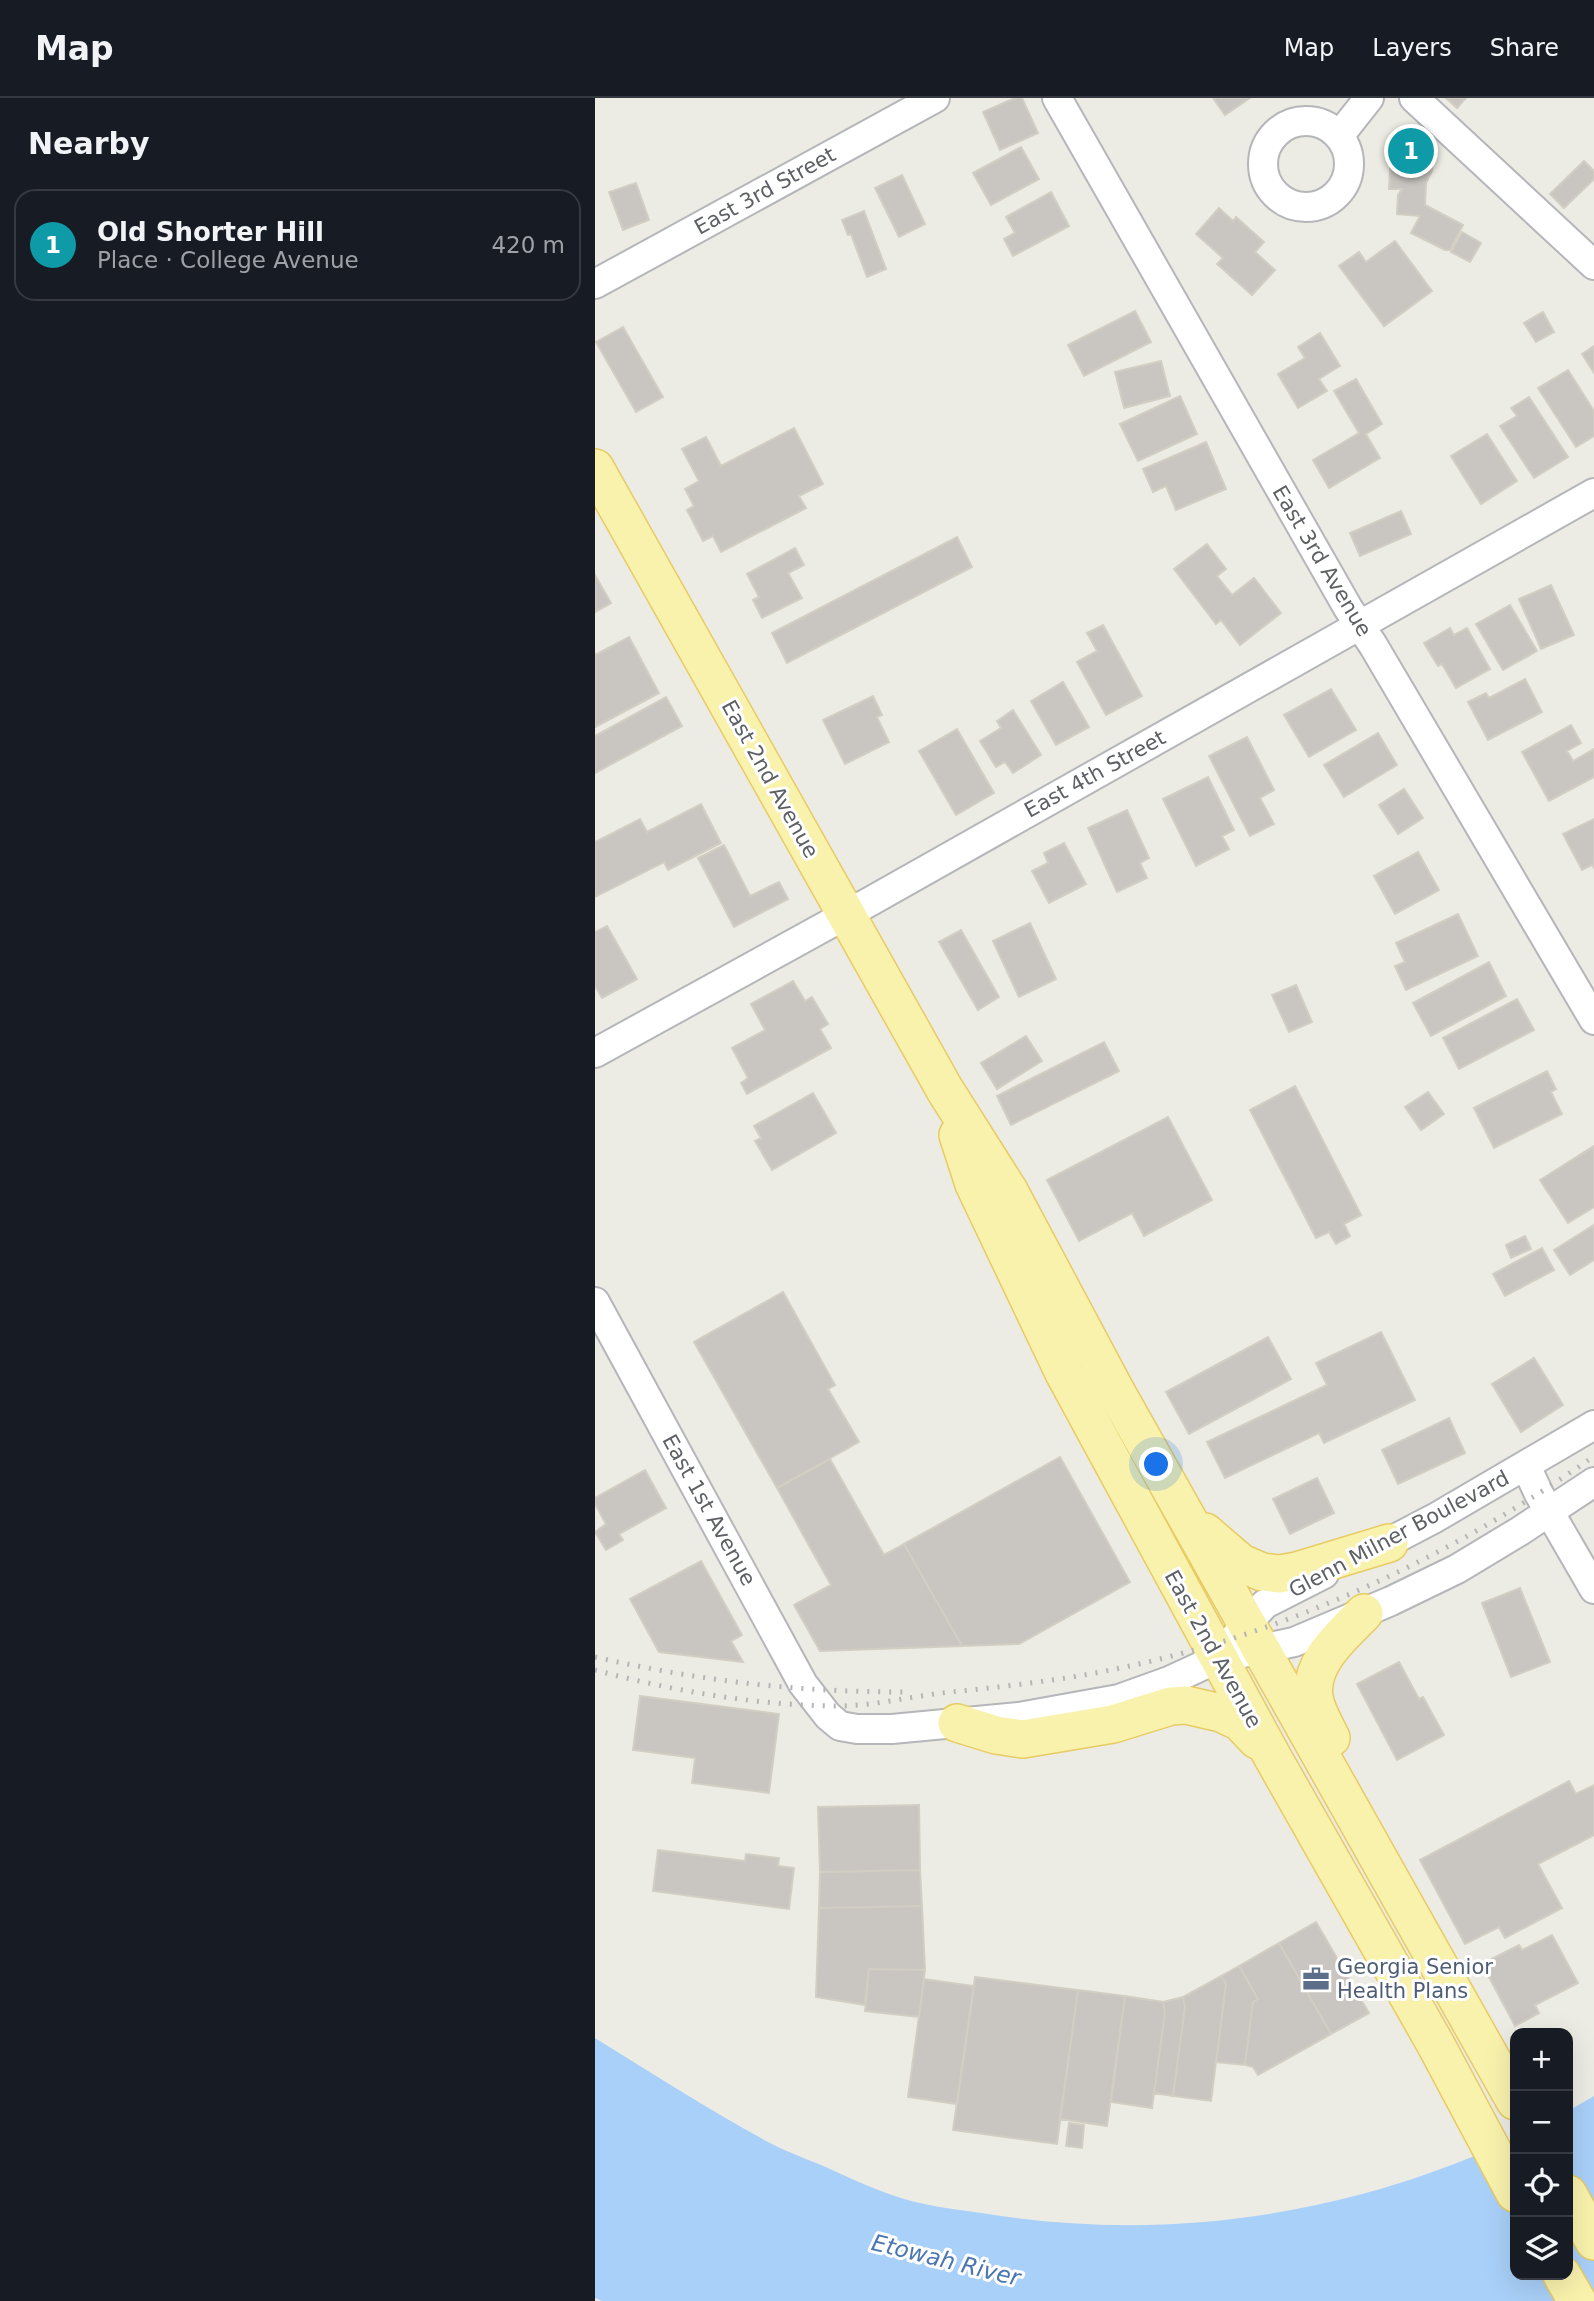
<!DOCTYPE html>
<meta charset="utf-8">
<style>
body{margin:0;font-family:"DejaVu Sans",sans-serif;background:#20242c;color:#f1f3f6}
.controls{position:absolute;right:21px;bottom:21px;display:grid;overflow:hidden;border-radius:14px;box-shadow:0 7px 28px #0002}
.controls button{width:63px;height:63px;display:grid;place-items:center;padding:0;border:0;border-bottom:2px solid #363941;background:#171b24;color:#f1f3f6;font:35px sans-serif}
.you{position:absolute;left:562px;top:1367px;width:24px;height:24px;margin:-18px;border:5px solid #fff;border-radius:50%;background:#1a73e8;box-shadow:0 0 0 10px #1a73e833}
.badge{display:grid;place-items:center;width:46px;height:46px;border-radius:50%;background:#db2777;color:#fff;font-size:23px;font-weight:700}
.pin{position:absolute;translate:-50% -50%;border:4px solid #fff;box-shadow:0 2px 7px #0006}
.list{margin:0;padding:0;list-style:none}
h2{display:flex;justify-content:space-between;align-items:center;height:91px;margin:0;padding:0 28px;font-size:30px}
h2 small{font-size:23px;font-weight:400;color:#9ea1a6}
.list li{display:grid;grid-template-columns:46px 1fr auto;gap:21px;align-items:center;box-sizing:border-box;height:112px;margin:0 14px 14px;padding:0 14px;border:2px solid #363941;border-radius:21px}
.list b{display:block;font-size:26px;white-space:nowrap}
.list p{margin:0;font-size:23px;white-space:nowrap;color:#9ea1a6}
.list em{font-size:23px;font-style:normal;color:#9ea1a6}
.icon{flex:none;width:38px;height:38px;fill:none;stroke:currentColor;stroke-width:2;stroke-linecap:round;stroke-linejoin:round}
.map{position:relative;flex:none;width:999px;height:2203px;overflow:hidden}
header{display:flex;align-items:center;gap:42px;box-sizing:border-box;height:98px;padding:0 35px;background:#171b24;border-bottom:2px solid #363941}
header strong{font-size:33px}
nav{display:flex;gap:38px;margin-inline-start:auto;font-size:24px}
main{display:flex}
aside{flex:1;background:#171b24}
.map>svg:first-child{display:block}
.water{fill:#a9d0f9}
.building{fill:#c9c6c1;stroke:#d2cec3;stroke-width:2}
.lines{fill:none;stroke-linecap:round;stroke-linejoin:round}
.minor-casing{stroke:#b4b6ba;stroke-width:32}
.major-casing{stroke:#e7cb63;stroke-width:40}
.minor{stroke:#fff;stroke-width:28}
.major{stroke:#f9f2ad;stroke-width:37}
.rail{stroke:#b4b5b5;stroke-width:5;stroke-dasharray:2 9;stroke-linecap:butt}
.labels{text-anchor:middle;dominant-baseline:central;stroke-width:6;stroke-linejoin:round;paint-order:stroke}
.street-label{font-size:21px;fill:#5c5f64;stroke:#fff}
.service-label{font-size:21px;fill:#4e5e75;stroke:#fff;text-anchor:start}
.water-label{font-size:23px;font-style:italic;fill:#4a76b2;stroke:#fff}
</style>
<header>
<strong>Map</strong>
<nav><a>Map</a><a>Layers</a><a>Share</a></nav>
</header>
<main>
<aside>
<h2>Nearby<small></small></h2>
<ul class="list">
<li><span class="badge" style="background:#0f9aa8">1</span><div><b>Old Shorter Hill</b><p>Place · College Avenue</p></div><em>420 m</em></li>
</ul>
</aside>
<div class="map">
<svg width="999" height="2203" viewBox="0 0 999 2203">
<rect width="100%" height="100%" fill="#edece4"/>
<!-- water -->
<path class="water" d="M 0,1940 C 57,1975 114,2012 173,2044 C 190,2053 209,2060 226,2067 C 249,2077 271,2088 294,2096 C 325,2108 361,2111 393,2116 C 572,2145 756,2117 920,2040 L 920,2177 L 973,2177 L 973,2013 L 999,1998 L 999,2203 L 7,2203 L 0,2200 Z"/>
<!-- building -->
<path class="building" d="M 420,0 L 427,0 L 443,35 L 405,52 L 388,14 Z
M 618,0 L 655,0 L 630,17 Z
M 851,0 L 871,0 L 862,10 Z
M 426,49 L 444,81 L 396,107 L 378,75 Z
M 796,54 L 838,56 L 837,73 L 831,85 L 830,107 L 868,127 L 855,152 L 850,152 L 816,135 L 825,118 L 802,116 L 803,97 L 807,91 L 794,91 Z
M 989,63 L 999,73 L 999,81 L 969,110 L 955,96 Z
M 307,77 L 330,126 L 304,139 L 280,90 Z
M 41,85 L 54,122 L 28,132 L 14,94 Z
M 456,94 L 474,128 L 418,158 L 409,141 L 420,135 L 411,119 Z
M 624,110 L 638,123 L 641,119 L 669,144 L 660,154 L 680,172 L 657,197 L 622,166 L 628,160 L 601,136 Z
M 269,113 L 291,171 L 272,179 L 256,136 L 253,137 L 247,122 Z
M 867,134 L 886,145 L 875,164 L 856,154 Z
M 800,143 L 837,193 L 789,228 L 744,168 L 764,154 L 771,164 Z
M 540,213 L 556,244 L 489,278 L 473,247 Z
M 948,214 L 959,234 L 941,244 L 929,225 Z
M 28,229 L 68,299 L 41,314 L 1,244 Z
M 725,235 L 745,268 L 724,281 L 732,293 L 703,310 L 683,276 L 710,260 L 703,249 Z
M 999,248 L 999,275 L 987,256 Z
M 566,263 L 575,298 L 529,310 L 520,274 Z
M 973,272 L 999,313 L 999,338 L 981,349 L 943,290 Z
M 761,281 L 787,326 L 771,336 L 785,360 L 734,390 L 718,362 L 764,335 L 739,293 Z
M 585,298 L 602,336 L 543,363 L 525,326 Z
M 934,299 L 973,359 L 939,380 L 905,328 L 922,318 L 916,310 Z
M 199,330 L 228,386 L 204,398 L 211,410 L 126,454 L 118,438 L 108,443 L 92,412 L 99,408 L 90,391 L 104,383 L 87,351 L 111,339 L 126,368 Z
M 892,336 L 922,383 L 886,406 L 856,358 Z
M 611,344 L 631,391 L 581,412 L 571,388 L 558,394 L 548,371 Z
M 806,413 L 816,436 L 765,458 L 755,435 Z
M 362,439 L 377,469 L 192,565 L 177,535 Z
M 612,446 L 631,471 L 622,478 L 637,497 L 659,480 L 686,515 L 645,547 L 626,522 L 621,526 L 579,471 Z
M 200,450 L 209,467 L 193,475 L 207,500 L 167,520 L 158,502 L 164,499 L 152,476 Z
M 0,477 L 16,505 L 0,514 Z
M 956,487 L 979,537 L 946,551 L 924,501 Z
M 915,507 L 942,553 L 908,572 L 881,526 Z
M 508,527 L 547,598 L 511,617 L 482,564 L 502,553 L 492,535 Z
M 855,530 L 859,537 L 872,530 L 895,571 L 861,590 L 847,566 L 843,568 L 829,545 Z
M 34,539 L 64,595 L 0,629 L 0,557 Z
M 930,581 L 947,614 L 893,642 L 873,604 L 891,595 L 894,600 Z
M 468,584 L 494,629 L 461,647 L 436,603 Z
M 736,591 L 761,632 L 714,659 L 689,617 Z
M 278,598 L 287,617 L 282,619 L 294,644 L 250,666 L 228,622 Z
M 71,599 L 87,628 L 0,675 L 0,638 Z
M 418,612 L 446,657 L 418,675 L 410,664 L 401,669 L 385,643 L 406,630 L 402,623 Z
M 976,627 L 986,645 L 972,653 L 978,663 L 999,651 L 999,679 L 954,703 L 927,654 Z
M 362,631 L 399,695 L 361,717 L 324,653 Z
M 783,635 L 802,667 L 749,699 L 729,667 Z
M 652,639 L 679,692 L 665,700 L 679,726 L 655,738 L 614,658 Z
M 613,679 L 639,732 L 627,738 L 634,751 L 601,768 L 568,701 Z
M 809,691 L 828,720 L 803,736 L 784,707 Z
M 106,706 L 126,745 L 73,772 L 69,764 L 0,799 L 0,744 L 45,721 L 52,734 Z
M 532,712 L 554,760 L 545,765 L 552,780 L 522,794 L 493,730 Z
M 999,721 L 999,770 L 997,767 L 987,772 L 968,736 Z
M 469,745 L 491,786 L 454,805 L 437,773 L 453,765 L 449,755 Z
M 129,747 L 155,798 L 184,784 L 193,801 L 139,829 L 103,760 Z
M 823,754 L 844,792 L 800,816 L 779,778 Z
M 863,816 L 883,858 L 811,892 L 800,868 L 810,864 L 801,845 Z
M 435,825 L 461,881 L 424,899 L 398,843 Z
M 12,828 L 42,881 L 7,900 L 0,888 L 0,834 Z
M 366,832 L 404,899 L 383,912 L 344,844 Z
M 894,864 L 911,898 L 836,938 L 818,905 Z
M 198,883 L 210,903 L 217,899 L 233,926 L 225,931 L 236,950 L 152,996 L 146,985 L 153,980 L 137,950 L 170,932 L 156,906 Z
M 701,887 L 717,924 L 694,934 L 677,897 Z
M 922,901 L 939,932 L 864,971 L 848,940 Z
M 431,938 L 447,963 L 402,991 L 386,965 Z
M 509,944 L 524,973 L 416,1027 L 402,998 Z
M 952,973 L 961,991 L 956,994 L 967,1016 L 899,1050 L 879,1010 Z
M 700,988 L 766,1117 L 749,1126 L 755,1138 L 741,1146 L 734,1134 L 721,1140 L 655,1012 Z
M 833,994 L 849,1016 L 826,1032 L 810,1009 Z
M 218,995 L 241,1035 L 177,1072 L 160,1043 L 166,1040 L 159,1028 Z
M 573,1019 L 617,1102 L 549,1138 L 537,1115 L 484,1143 L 452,1082 Z
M 999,1048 L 999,1109 L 973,1125 L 945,1082 Z
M 999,1127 L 999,1162 L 975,1177 L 959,1152 Z
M 930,1138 L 936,1151 L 916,1160 L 911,1147 Z
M 947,1150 L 959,1172 L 910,1198 L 898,1176 Z
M 188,1194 L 240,1287 L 233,1291 L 264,1344 L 182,1390 L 99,1244 Z
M 786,1234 L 820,1302 L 729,1345 L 724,1335 L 630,1380 L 612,1344 L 732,1287 L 721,1265 Z
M 673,1239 L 696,1281 L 594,1336 L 571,1294 Z
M 939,1260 L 968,1307 L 926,1334 L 897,1286 Z
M 854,1320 L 870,1355 L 803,1386 L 787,1352 Z
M 465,1359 L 535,1484 L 424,1546 L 367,1548 L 309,1446 Z
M 235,1361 L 289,1457 L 309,1446 L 367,1548 L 225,1553 L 199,1507 L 236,1487 L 182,1390 Z
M 50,1372 L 71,1410 L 24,1436 L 28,1442 L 11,1452 L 0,1434 L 11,1426 L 0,1406 L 0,1400 Z
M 722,1380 L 739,1415 L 695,1436 L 678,1401 Z
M 106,1463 L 147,1537 L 136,1543 L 148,1564 L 64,1554 L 35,1501 Z
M 925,1490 L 955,1564 L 916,1579 L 887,1505 Z
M 804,1564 L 824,1601 L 828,1599 L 849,1637 L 802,1662 L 762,1586 Z
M 45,1598 L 184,1616 L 174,1695 L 97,1685 L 100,1660 L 38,1652 Z
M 974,1683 L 981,1696 L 999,1687 L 999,1737 L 943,1766 L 967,1810 L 910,1840 L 904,1829 L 870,1846 L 825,1762 Z
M 324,1707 L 325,1772 L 225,1774 L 223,1709 Z
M 63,1752 L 150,1763 L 151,1756 L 184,1760 L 183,1768 L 199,1770 L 194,1811 L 58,1793 Z
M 325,1772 L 327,1808 L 224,1810 L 225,1774 Z
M 327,1808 L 330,1872 L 274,1871 L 270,1907 L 221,1899 L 224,1810 Z
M 721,1824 L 774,1915 L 736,1936 L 684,1845 Z
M 957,1837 L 983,1885 L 940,1907 L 944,1915 L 920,1928 L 887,1866 L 924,1847 L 927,1852 Z
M 684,1845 L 736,1936 L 663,1977 L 658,1969 L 650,1967 L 658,1904 L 663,1901 L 644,1868 Z
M 644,1868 L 663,1901 L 658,1904 L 650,1967 L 621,1964 L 631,1886 L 626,1878 Z
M 274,1871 L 330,1872 L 324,1919 L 270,1913 Z
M 626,1878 L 631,1886 L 616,2003 L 578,1998 L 590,1909 L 588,1899 Z
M 380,1879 L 483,1892 L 462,2046 L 358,2032 Z
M 329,1881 L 379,1888 L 362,2006 L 313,1999 Z
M 483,1892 L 530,1898 L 512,2028 L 465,2021 Z
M 530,1898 L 568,1904 L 570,1914 L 557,2010 L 516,2004 Z
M 588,1899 L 590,1909 L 578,1998 L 559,1995 L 570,1914 L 568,1904 Z
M 474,2025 L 489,2027 L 487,2050 L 471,2048 Z"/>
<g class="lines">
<defs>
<path id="minor" d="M 462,0 L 753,510 L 778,547 L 999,922
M 819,0 L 999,167
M668 66a43 43 0 1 1 86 0a43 43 0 1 1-86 0Z
M 744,38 L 774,0
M 0,186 L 340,0
M 0,955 L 276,803 L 999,395
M 0,1204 L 208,1586 L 233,1618 L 245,1628 L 262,1631 L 297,1631 L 424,1619 L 524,1601 L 574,1583 L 624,1560 L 699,1544 L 796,1503 L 862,1471 L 925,1433 L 999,1384
M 931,1368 L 944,1396 L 999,1491
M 775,1454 L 840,1420 L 999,1327
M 641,1538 L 670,1506 L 729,1476"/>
<path id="major" d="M 0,370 L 350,992 L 414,1093 L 519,1290 L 920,2003
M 363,1037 L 379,1086 L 469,1275 L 677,1658 L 841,1947 L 920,2095
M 610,1434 L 646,1465 L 667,1474 L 684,1476 L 702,1473 L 794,1445
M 362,1625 L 401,1637 L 428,1641 L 518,1626 L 576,1608 L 591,1607 L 626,1615 L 645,1624 L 662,1642
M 736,1640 C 730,1627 721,1613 719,1599 C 714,1564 748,1537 769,1515
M 973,2096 L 999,2143
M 967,2177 L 982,2203"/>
</defs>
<!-- minor casing -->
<use href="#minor" class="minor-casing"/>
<!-- major casing -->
<use href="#major" class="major-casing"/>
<!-- minor -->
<use href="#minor" class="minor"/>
<!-- major -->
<use href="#major" class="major"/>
<!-- rail -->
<path class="rail" d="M 0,1559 C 106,1583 201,1594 310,1594
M 0,1572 C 78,1593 165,1608 246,1608 C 287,1607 326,1596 366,1593 C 425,1587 482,1580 539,1567 C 700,1532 866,1453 999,1358"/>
</g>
<!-- icons -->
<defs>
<symbol id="office-bare" viewBox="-9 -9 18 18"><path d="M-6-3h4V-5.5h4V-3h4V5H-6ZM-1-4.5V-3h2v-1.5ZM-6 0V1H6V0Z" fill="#5c6f8a" stroke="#fff" stroke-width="2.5" paint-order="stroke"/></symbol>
</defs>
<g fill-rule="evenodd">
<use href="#office-bare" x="702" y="1862" width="38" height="38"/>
</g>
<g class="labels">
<!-- street labels -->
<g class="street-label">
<text transform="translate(170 93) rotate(-29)">East 3rd Street</text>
<text transform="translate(727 463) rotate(59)">East 3rd Avenue</text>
<text transform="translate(500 676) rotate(-29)">East 4th Street</text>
<text transform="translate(175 681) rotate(61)">East 2nd Avenue</text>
<text transform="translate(114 1412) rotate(61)">East 1st Avenue</text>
<text transform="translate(804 1436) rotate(-28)">Glenn Milner Boulevard</text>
<text transform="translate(618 1551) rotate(61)">East 2nd Avenue</text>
</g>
<!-- service labels -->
<g class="service-label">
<text x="742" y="1869">Georgia Senior<tspan x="742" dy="24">Health Plans</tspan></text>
</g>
<!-- water labels -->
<g class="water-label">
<text transform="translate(351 2162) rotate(14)">Etowah River</text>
</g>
</g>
</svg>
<div class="controls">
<button>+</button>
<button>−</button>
<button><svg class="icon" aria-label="locate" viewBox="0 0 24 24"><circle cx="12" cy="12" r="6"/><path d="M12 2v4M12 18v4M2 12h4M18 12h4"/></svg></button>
<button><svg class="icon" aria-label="layers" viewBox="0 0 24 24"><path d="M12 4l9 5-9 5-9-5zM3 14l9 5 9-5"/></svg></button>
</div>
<div class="you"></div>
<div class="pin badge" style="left:816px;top:53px;background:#0f9aa8">1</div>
</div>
</main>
